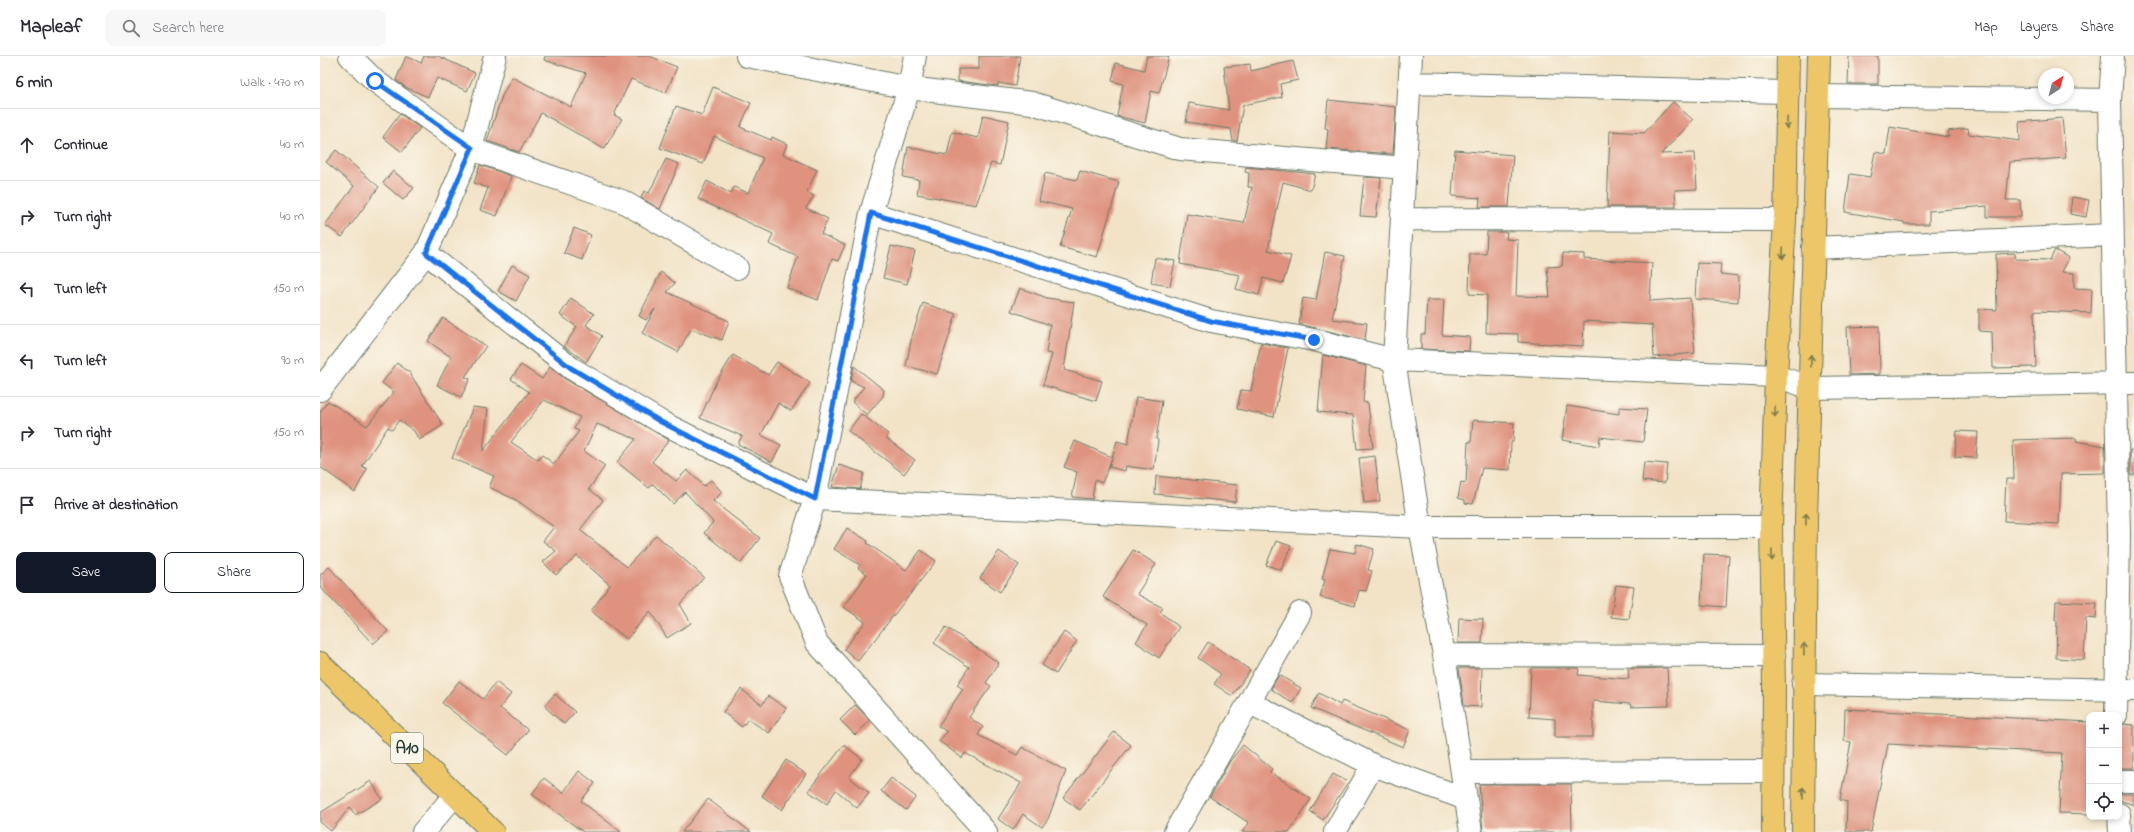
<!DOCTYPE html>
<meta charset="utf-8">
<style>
body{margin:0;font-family:"Indie Flower",sans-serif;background:#f7f7f7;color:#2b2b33}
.controls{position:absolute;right:12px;bottom:12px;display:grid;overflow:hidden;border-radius:8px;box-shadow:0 2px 6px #0003}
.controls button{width:36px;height:36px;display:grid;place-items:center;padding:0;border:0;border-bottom:1px solid #e1e1e2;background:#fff;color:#2b2b33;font:20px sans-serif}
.compass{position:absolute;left:1718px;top:12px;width:36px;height:36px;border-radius:50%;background:#fff;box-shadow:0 2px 6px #0003;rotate:36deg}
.stop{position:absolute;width:12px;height:12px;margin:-9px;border:3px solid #1a73e8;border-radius:50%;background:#fff}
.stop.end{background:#1a73e8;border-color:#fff;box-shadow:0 1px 4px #0008}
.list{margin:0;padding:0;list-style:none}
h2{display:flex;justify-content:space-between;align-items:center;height:52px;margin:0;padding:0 16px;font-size:17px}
h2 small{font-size:13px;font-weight:400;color:#7c7c81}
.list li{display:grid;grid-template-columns:26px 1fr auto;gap:12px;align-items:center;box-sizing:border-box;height:72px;padding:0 16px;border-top:1px solid #e1e1e2}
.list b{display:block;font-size:15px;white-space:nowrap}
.list em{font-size:13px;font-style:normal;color:#7c7c81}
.actions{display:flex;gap:8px;padding:12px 16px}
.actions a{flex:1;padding:9px 0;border:1px solid #111827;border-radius:8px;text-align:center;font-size:14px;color:#111827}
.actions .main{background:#111827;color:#fff}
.icon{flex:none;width:22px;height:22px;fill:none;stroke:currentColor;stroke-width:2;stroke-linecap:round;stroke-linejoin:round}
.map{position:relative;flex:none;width:1814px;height:776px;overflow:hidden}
header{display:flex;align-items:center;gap:24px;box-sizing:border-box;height:56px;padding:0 20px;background:#fff;border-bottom:1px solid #e1e1e2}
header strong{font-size:19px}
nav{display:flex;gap:22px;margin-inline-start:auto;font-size:14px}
.search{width:280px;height:36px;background:#f7f7f7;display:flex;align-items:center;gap:10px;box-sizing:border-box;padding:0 14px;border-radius:8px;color:#7c7c81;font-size:15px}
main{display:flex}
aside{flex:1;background:#fff}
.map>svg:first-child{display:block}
.building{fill:#df937f;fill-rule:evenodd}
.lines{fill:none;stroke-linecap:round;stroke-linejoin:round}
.minor-casing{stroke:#697767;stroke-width:24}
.major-casing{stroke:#697767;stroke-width:24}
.highway-casing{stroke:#697767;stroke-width:24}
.minor{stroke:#fff;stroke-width:22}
.major{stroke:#ecc669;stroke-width:22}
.highway{stroke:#ecc669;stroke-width:22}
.oneway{stroke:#7b7b4c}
.route{stroke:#1a73e8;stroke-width:5}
.labels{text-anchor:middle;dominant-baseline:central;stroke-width:3;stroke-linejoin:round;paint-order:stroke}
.shield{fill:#fbf7ec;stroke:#61756b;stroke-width:1}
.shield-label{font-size:17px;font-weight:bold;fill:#1f3d34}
</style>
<header>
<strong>Mapleaf</strong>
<div class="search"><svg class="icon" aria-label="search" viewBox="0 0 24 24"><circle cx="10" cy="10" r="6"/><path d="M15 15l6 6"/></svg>Search here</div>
<nav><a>Map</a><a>Layers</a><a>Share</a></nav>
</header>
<main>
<aside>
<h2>6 min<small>Walk · 470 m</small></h2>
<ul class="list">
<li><svg class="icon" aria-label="ahead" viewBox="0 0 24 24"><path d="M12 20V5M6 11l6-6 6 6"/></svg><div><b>Continue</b></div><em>40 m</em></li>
<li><svg class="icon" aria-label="right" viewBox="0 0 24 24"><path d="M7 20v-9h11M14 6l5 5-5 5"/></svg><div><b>Turn right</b></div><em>40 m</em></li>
<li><svg class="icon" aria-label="left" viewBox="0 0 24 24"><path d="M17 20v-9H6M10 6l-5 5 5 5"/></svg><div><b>Turn left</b></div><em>150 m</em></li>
<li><svg class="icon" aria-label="left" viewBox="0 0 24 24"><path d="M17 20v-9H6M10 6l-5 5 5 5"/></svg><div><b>Turn left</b></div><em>90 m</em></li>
<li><svg class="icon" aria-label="right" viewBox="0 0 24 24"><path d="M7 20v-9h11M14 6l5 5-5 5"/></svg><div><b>Turn right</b></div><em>150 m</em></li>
<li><svg class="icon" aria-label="arrive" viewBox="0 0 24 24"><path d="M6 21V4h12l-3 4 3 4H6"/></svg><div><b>Arrive at destination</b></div></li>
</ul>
<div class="actions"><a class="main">Save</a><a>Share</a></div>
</aside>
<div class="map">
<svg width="1814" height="776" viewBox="0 0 1814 776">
<rect width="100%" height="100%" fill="#fbf7ec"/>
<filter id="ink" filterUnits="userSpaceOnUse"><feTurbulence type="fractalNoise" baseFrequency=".025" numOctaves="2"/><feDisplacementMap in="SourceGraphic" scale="8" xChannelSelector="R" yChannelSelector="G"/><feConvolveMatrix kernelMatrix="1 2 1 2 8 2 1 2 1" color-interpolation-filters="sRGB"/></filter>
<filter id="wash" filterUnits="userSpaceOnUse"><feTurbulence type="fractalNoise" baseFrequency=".012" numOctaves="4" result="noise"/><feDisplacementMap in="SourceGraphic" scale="16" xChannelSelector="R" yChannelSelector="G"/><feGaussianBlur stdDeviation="0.9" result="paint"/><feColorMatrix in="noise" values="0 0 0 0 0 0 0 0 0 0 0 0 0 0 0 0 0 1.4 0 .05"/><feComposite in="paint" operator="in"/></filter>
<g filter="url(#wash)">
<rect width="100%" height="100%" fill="#f2e3c7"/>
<g id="blocks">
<!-- building -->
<path class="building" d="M 86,0 L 101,7 L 104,0 L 118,0 L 155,17 L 147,35 L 117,22 L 108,41 L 85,31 L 76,24 Z
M 225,0 L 329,0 L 357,11 L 346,37 L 311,23 L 294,59 L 302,63 L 284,93 L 221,57 L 199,96 L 167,85 L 182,40 L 192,21 L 251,51 L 266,17 L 224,4 Z
M 659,0 L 700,0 L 695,30 L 678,27 L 678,30 L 638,25 L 638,13 L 659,13 Z
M 827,0 L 849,0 L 839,37 L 831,35 L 825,67 L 797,60 L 803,28 L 792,25 L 796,7 L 824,14 Z
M 1529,0 L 1558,0 L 1558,28 L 1528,28 Z
M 973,5 L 978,24 L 960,28 L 962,41 L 923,49 L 917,85 L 913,85 L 911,73 L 866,66 L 869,47 L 909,54 L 904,11 L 930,8 L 931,15 Z
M 393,31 L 431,47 L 420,71 L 451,84 L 452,81 L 467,88 L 463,98 L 497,114 L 487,136 L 494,140 L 486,152 L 508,163 L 501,178 L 525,189 L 518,205 L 512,203 L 498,244 L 467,232 L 478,201 L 449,188 L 453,178 L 378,143 L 387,125 L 411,138 L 414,131 L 428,137 L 443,102 L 394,80 L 383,108 L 340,92 L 356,50 L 382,59 Z
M 1008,44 L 1076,51 L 1073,98 L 1006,93 L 1008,73 L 1005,72 Z
M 1353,46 L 1373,64 L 1341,98 L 1375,97 L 1377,133 L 1355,134 L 1356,151 L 1287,151 L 1290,75 L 1324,77 Z
M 80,58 L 100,72 L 82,96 L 63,81 Z
M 663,59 L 689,65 L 680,109 L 671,107 L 656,149 L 597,138 L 599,124 L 583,121 L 588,91 L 627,99 L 632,76 L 658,82 Z
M 1742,62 L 1746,102 L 1690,106 L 1686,144 L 1700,144 L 1701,161 L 1667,161 L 1667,150 L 1609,155 L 1609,168 L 1584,168 L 1584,166 L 1525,156 L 1530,118 L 1550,121 L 1555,96 L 1566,98 L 1570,71 L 1629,81 L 1628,75 L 1648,72 L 1649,78 L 1700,85 L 1699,66 Z
M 16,94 L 59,131 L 22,181 L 5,169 L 34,130 L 6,106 Z
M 1135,94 L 1193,99 L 1189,151 L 1159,151 L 1160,142 L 1132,140 Z
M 346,103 L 359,108 L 340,153 L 321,142 L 324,135 L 329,137 Z
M 160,109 L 191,120 L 177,160 L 160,154 L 168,132 L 154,127 Z
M 926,111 L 995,118 L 991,134 L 963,126 L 948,194 L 971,200 L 963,227 L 943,222 L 939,239 L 916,233 L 920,219 L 860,208 L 867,158 L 924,167 L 932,131 L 928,131 L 929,117 L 925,116 Z
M 73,115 L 94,132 L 83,144 L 63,127 Z
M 760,115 L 799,126 L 777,201 L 740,191 L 752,153 L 719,145 L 725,117 L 757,124 Z
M 1044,121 L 1061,122 L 1056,161 L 1040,160 Z
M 1752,141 L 1769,144 L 1766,161 L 1750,158 Z
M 254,172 L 271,179 L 262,204 L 244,197 Z
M 1167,176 L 1187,176 L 1186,183 L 1198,184 L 1196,240 L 1230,241 L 1227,211 L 1242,210 L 1243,197 L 1264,198 L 1264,203 L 1332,207 L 1330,245 L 1370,242 L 1375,297 L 1334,301 L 1332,269 L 1264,265 L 1263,290 L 1198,286 L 1198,278 L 1166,277 L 1167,239 L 1149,238 L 1150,198 L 1166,198 Z
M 571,190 L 595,195 L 587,228 L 563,222 Z
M 1735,194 L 1749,202 L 1742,216 L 1754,217 L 1754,232 L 1772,233 L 1771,257 L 1714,255 L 1716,311 L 1673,312 L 1672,276 L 1659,275 L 1659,253 L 1677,254 L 1676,198 L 1695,197 L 1695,203 L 1730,204 Z
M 1005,196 L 1025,200 L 1012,263 L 1047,267 L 1045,284 L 979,268 L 983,242 L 996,244 Z
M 835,202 L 855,205 L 850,230 L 831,227 Z
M 1377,207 L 1401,208 L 1400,218 L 1419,220 L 1418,246 L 1375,243 Z
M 192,209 L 210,219 L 196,245 L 178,235 Z
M 341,216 L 355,227 L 347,236 L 409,265 L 402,284 L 371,273 L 358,296 L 322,277 L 335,253 L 326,264 L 319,260 Z
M 700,232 L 727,242 L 754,246 L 744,314 L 782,325 L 776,345 L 723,329 L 732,298 L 726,297 L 730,269 L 691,255 Z
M 251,242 L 274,258 L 266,269 L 282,280 L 266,306 L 244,290 L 257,271 L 240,259 Z
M 1107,244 L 1124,244 L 1122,279 L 1150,281 L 1149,295 L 1101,293 L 1101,278 L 1105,278 Z
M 603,247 L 636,258 L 617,318 L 586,310 L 592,280 Z
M 123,262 L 166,290 L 145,321 L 150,323 L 141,341 L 117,329 L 131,301 L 108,285 Z
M 1559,270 L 1560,318 L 1529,319 L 1527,271 Z
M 941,287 L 968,292 L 954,361 L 917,353 L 921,334 L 931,335 Z
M 413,299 L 448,319 L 457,306 L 490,327 L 471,355 L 458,347 L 441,379 L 461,389 L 452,406 L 418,388 L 422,380 L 380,362 L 396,326 Z
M 1003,299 L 1046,310 L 1043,346 L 1048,347 L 1053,392 L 1037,393 L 1033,359 L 998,356 Z
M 77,307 L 89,316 L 123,369 L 99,384 L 94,375 L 79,364 L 72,374 L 68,371 L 42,410 L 47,413 L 35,436 L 0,411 L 0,356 L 8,345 L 47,370 L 74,336 L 62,327 Z
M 201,309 L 222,323 L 230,311 L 245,323 L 349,384 L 332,406 L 356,425 L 367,414 L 384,430 L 391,424 L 402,436 L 393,445 L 440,482 L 421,507 L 384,477 L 393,466 L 365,436 L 353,448 L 333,428 L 329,432 L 297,406 L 316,383 L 277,368 L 264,395 L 285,410 L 269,433 L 283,444 L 260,474 L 307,511 L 336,479 L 384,521 L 360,548 L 371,567 L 347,582 L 330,555 L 307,583 L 271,555 L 290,529 L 257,500 L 236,519 L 223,506 L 236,495 L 223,485 L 234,471 L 198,445 L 169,431 L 174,420 L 132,402 L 153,351 L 168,353 L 163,395 L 209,336 L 191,323 ZM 224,344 L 260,361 L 254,373 L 259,375 L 234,408 L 222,399 L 218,404 L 191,386 Z
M 534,310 L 564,334 L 563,340 L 547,359 L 532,346 L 544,331 L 531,325 Z
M 816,341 L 842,345 L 836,383 L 838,384 L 834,414 L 806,410 L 805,415 L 789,411 L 792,402 L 782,427 L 775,424 L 772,443 L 752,441 L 757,416 L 744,411 L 755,385 L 792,401 L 797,385 L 808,388 Z
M 1247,350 L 1299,358 L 1299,351 L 1327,353 L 1323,386 L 1280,381 L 1279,390 L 1242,384 Z
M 541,358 L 568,378 L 566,382 L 595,404 L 584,418 L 528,375 Z
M 1153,364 L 1194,367 L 1193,386 L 1191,386 L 1190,414 L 1162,412 L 1153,448 L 1145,447 L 1145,444 L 1138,442 L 1141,426 L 1146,427 L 1148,386 L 1151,386 Z
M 1637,375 L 1658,376 L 1656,402 L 1635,401 Z
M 1756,382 L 1756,385 L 1785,390 L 1785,417 L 1741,418 L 1739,468 L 1684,465 L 1686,423 L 1694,423 L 1693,384 Z
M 1810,394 L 1814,394 L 1814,419 L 1810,419 Z
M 1055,400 L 1060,445 L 1044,447 L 1039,402 Z
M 1324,406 L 1347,408 L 1345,427 L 1322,425 Z
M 519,409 L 544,417 L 540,433 L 512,431 Z
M 836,420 L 917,429 L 915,446 L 835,438 Z
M 527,472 L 548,485 L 547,487 L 586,514 L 601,494 L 616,505 L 538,605 L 524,593 L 545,566 L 524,551 L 547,518 L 538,512 L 540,509 L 514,493 Z
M 956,485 L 971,490 L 961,514 L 946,509 Z
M 1037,488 L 1054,493 L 1048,514 L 1052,515 L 1046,535 L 1039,534 L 1035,550 L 1000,541 L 1005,524 L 1002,523 L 1010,493 L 1035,497 Z
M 813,494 L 836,508 L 817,538 L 843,552 L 840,556 L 859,571 L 839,602 L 816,586 L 827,569 L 783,541 Z
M 679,495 L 699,509 L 680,536 L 660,522 Z
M 1384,498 L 1409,499 L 1406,551 L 1381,549 Z
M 9,511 L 68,575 L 53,588 L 0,531 L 0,519 Z
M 1296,529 L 1314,531 L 1309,563 L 1291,561 Z
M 1736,545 L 1777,547 L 1776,563 L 1766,562 L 1764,604 L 1736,602 L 1737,564 L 1735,564 Z
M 1139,562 L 1163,563 L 1162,587 L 1138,587 Z
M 626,571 L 679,607 L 666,627 L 671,630 L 649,661 L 663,671 L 658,679 L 697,699 L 702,691 L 746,715 L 728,763 L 722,771 L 703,758 L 693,774 L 678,763 L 701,727 L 645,697 L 642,702 L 619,685 L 627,676 L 618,670 L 643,633 L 637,629 L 649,611 L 614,587 Z
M 744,576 L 757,585 L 736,618 L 722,609 Z
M 888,586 L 930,614 L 912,640 L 894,628 L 901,618 L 878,602 Z
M 1139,612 L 1162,612 L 1161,651 L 1144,650 Z
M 1211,612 L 1259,612 L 1258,619 L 1309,623 L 1308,613 L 1347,612 L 1349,650 L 1311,651 L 1310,648 L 1273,645 L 1273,681 L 1235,681 L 1235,663 L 1209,661 Z
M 959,619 L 981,632 L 972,647 L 951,633 Z
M 139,625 L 163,643 L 176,626 L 191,638 L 180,652 L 208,674 L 188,699 L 122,647 Z
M 421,633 L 442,649 L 448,640 L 466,652 L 449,677 L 428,663 L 422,671 L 403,656 Z
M 999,637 L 1020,649 L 1022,645 L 1090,674 L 1083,691 L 991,652 Z
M 235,638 L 255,656 L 244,668 L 224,650 Z
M 535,649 L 550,665 L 535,679 L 520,664 Z
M 1525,653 L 1769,666 L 1769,758 L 1739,757 L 1742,697 L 1568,688 L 1551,776 L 1526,776 L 1527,746 L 1520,744 L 1531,686 L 1524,685 Z
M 1804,668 L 1814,669 L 1814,712 L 1799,712 L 1799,671 Z
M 794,676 L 811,689 L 760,754 L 743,742 Z
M 524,689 L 542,703 L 529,721 L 549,737 L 537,752 L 516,734 L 507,748 L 488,735 Z
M 923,689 L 952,713 L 950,716 L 991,743 L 969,776 L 922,776 L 929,767 L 890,741 L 910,705 Z
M 466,704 L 486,718 L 462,754 L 442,740 Z
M 259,715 L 275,727 L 261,745 L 301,776 L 263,776 L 212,738 L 224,722 L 243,737 Z
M 1013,718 L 1028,726 L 1003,764 L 990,755 Z
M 571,722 L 596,741 L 586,754 L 561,735 Z
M 51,725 L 62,743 L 35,759 L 30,751 L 11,775 L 0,766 L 0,757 Z
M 1159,728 L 1251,728 L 1252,776 L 1163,776 Z
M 1799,738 L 1814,738 L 1814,749 L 1799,744 Z
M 388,743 L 431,776 L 362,776 Z"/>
</g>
</g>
<g filter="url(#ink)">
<use href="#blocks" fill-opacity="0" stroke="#697767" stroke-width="1"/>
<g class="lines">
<defs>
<path id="minor" d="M 30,0 L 55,25 L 151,93 L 302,145 L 417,212
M 427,0 L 589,32 L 712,47 L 860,93 L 1085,112
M 595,0 L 589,32 L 551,157 L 495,443 L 470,520 L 497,587 L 666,776
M 1091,0 L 1074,304 L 1100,471 L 1124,599 L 1151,776
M 1793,0 L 1790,44 L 1799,479 L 1796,659
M 1090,27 L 1468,36
M 1498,40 L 1790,44
M 551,157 L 891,265 L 994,284 L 1074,304 L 1456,320 L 1491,332 L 1814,327
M 1082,163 L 1465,164
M 1493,192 L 1792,179
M 106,197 L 251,312 L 341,366 L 495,443 L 1100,471 L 1451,471
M 0,334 L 106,197 L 151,93 L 175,0
M 1124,599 L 1454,600
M 1483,628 L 1814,634
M 930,647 L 1053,709 L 1146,743
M 1142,716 L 1453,715
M 1799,725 L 1814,725
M 1799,758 L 1800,776
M 103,776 L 135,739
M 855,776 L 980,557
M 1015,776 L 1053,709"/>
<path id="major" d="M 1453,776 L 1454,630 L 1451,471 L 1456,320 L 1465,164 L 1468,0
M 1483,776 L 1486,464 L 1499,0"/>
<path id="highway" d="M 0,607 L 173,776"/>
</defs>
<!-- minor casing -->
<use href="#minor" class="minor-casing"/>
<!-- major casing -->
<use href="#major" class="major-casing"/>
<!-- highway casing -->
<use href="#highway" class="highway-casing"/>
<!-- minor -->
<use href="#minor" class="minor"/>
<!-- major -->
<use href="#major" class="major"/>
<!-- highway -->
<use href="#highway" class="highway"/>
</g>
<!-- one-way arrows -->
<defs><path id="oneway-shaft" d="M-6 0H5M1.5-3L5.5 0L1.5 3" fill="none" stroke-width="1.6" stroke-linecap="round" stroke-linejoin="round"/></defs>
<g class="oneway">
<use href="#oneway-shaft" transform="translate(1467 67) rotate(92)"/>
<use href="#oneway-shaft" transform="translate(1463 197) rotate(93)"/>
<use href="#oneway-shaft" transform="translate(1491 305) rotate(-89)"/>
<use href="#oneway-shaft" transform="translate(1455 355) rotate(92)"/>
<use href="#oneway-shaft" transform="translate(1486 463) rotate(-89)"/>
<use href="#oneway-shaft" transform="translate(1452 499) rotate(89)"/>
<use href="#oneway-shaft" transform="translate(1484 593) rotate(-89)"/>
<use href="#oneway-shaft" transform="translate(1483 737) rotate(-90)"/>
</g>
</g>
<g class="lines" filter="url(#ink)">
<!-- route -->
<path class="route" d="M 55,25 L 152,92 L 106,197 L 251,312 L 341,366 L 495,443 L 551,157 L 891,265 L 994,284"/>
</g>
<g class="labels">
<!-- shield labels -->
<rect class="shield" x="71" y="677" width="32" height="30" rx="3"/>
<g class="shield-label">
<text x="87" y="692">A10</text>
</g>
</g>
</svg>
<div class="controls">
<button>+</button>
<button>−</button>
<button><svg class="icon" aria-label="locate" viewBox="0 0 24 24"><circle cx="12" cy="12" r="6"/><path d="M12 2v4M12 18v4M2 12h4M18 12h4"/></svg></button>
</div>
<svg class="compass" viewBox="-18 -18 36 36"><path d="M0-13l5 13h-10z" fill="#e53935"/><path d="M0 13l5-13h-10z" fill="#7c7c81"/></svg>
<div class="stop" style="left:55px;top:25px"></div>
<div class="stop end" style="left:994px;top:284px"></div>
</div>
</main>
